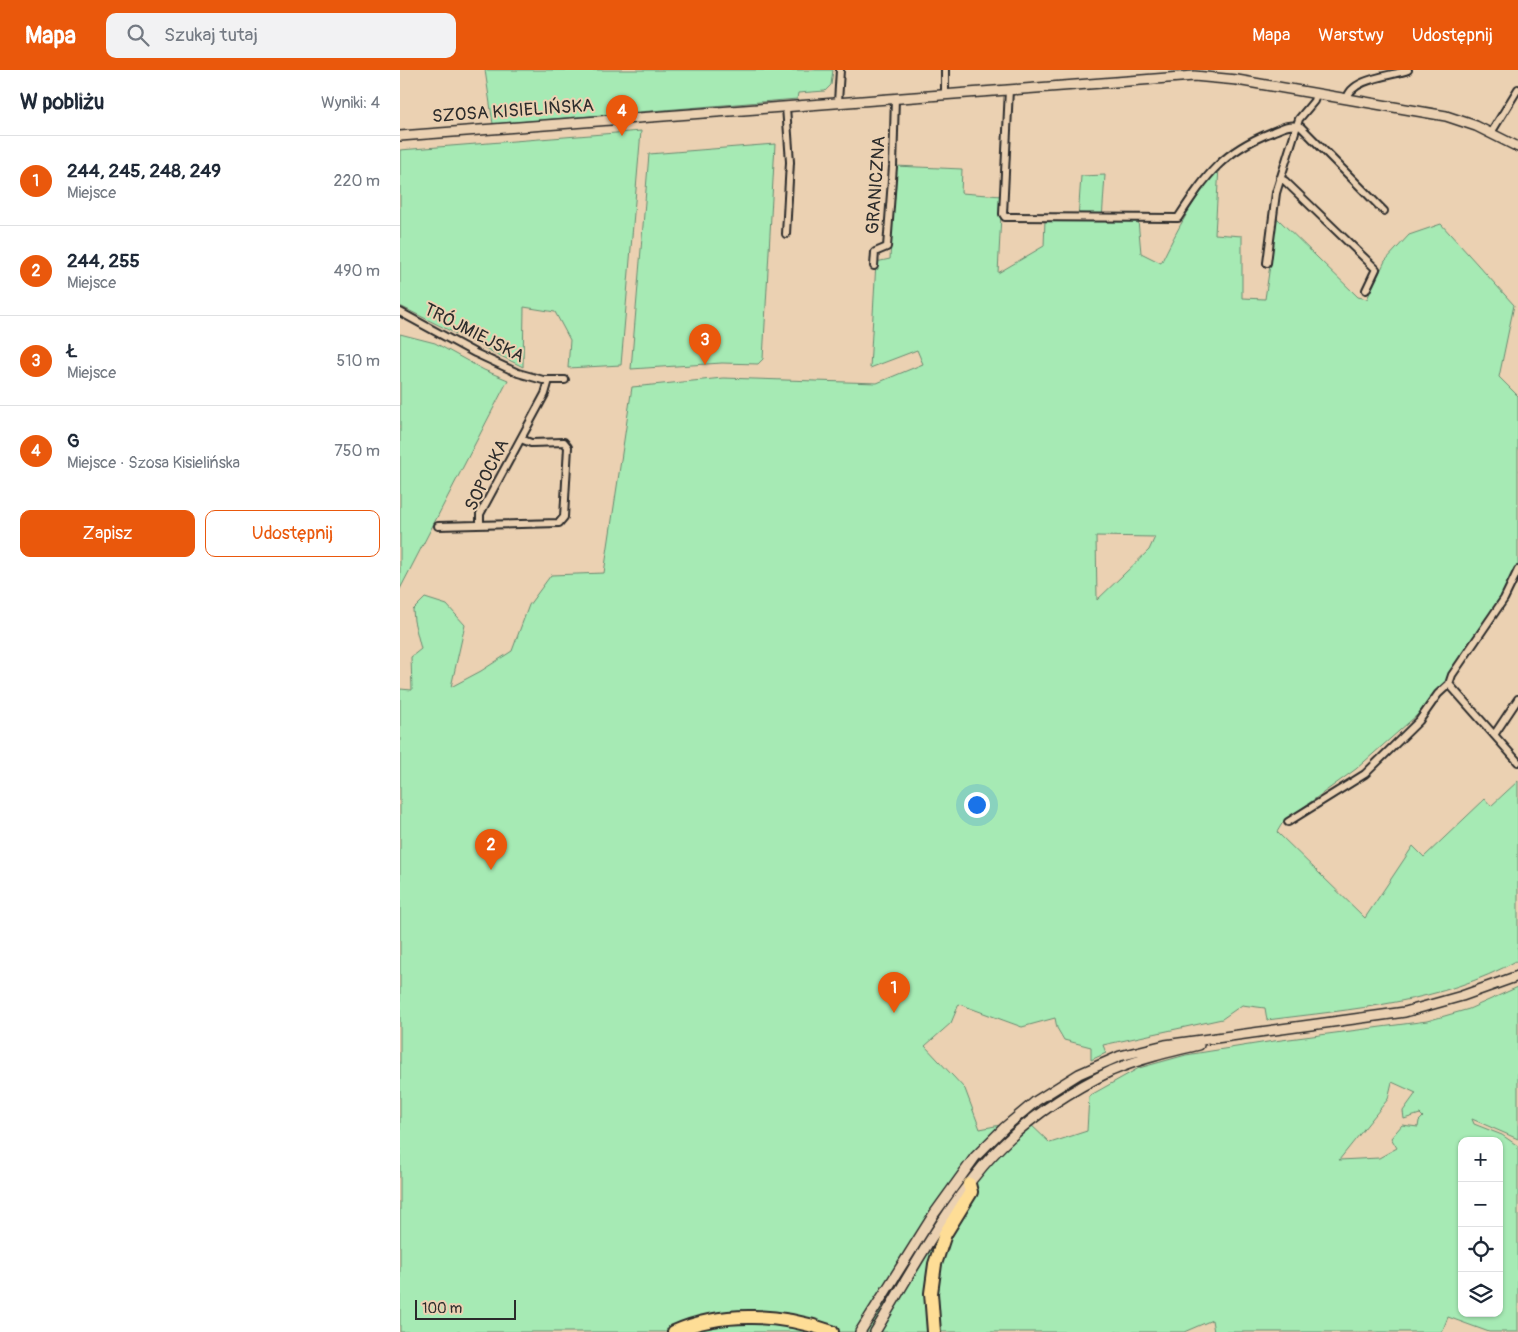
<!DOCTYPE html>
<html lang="pl">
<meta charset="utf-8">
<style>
body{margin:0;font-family:Pangolin,sans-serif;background:#f2f2f3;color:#1f2937}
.controls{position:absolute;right:15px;bottom:15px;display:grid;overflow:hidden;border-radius:10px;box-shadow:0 1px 4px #0004}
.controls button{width:45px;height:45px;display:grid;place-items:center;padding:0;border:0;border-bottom:1px solid #e0e1e3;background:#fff;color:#1f2937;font:25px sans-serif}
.scale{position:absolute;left:15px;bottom:12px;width:101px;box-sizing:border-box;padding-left:5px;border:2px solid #2b2b2b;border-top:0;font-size:14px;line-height:18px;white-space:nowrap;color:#2b2b2b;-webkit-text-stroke:4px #ebd1b2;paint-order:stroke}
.you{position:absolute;left:576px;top:734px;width:18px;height:18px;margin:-12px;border:4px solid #fff;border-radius:50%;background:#1a73e8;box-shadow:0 0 0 8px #1a73e833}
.badge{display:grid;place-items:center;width:32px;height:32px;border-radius:50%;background:#ea580c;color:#fff;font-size:16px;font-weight:700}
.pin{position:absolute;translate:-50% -41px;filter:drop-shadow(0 1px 2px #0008)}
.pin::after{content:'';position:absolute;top:26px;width:18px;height:15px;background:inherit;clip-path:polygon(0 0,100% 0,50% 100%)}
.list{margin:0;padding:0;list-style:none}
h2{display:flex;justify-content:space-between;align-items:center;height:65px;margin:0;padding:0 20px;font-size:21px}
h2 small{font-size:16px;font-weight:400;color:#747a83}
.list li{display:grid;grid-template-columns:32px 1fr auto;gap:15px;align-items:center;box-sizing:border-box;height:90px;padding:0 20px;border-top:1px solid #e0e1e3}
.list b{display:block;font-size:19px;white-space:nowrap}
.list p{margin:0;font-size:16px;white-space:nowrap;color:#747a83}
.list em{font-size:16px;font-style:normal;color:#747a83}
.actions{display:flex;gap:10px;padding:15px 20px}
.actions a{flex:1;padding:11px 0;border:1px solid #ea580c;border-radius:10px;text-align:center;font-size:18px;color:#ea580c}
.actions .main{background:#ea580c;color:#fff}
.icon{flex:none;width:28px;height:28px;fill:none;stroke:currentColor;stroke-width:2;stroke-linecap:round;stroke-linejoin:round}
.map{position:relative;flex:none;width:1118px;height:1262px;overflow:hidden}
header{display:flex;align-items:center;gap:30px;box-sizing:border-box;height:70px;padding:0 25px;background:#ea580c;color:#fff}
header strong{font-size:24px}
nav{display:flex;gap:28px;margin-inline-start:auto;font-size:18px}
.search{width:350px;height:45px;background:#f2f2f3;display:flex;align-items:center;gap:12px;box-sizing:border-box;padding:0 18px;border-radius:10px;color:#747a83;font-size:19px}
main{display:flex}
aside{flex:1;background:#fff}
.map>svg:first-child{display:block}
.green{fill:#a6eab4;stroke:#688a70;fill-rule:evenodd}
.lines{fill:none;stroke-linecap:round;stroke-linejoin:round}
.street-casing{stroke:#2b2b2b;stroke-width:10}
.secondary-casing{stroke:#2b2b2b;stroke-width:12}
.highway-casing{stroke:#2b2b2b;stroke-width:16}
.street{stroke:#ebd1b2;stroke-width:6}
.secondary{stroke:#ebd1b2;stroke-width:9}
.highway{stroke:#fedd96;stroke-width:12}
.labels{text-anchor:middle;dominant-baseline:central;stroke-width:4;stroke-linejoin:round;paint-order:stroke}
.street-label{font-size:18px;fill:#2b2b2b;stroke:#ebd1b2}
</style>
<header>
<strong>Mapa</strong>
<div class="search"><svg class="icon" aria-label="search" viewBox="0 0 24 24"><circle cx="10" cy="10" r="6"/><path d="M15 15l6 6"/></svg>Szukaj tutaj</div>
<nav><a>Mapa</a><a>Warstwy</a><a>Udostępnij</a></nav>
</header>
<main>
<aside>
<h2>W pobliżu<small>Wyniki: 4</small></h2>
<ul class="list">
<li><span class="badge">1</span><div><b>244, 245, 248, 249</b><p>Miejsce</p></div><em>220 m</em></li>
<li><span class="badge">2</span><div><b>244, 255</b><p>Miejsce</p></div><em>490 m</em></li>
<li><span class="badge">3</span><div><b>Ł</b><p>Miejsce</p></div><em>510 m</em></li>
<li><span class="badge">4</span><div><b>G</b><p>Miejsce · Szosa Kisielińska</p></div><em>750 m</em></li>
</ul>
<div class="actions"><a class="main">Zapisz</a><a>Udostępnij</a></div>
</aside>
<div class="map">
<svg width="1118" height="1262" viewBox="0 0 1118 1262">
<rect width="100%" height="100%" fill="#ebd1b2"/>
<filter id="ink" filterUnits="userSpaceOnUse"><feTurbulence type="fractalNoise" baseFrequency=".02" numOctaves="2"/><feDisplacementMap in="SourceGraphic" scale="10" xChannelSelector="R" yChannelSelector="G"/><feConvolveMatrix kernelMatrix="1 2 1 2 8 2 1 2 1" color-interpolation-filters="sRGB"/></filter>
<g filter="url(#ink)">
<!-- green -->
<path class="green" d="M 85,0 L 433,0 L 431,15 L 425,21 L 398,23 L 397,29 L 93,54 Z
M 241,61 L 221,295 L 168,298 L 170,270 L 155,242 L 124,237 L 123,297 L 0,236 L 0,80 Z
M 375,74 L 363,289 L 358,294 L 322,293 L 231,299 L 249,84 Z
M 495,96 L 562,99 L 561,123 L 602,126 L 598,203 L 644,176 L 645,150 L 678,149 L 681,106 L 705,105 L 702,150 L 738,150 L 741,183 L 761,193 C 778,158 794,128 819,97 L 815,164 L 842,166 L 842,228 L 865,229 L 877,148 L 958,227 L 967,229 L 985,191 L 1009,165 L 1041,154 L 1114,235 L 1099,307 L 1118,326 L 1118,501 L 1047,612 L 1016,646 L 956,699 L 883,752 L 877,762 L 965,848 L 1013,776 L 1024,787 L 1085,729 L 1091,736 L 1118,711 L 1118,876 L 1117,878 L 1118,879 L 1118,890 C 1042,933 952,939 867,950 L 865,938 L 842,935 L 822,949 L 703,975 L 706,983 L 691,990 L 691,977 L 664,970 L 657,958 L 655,948 L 622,957 L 559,934 L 551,953 L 525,976 L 565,1019 L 580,1059 L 626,1050 L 650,1073 L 687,1061 L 689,1026 L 739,998 L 786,985 L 874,971 L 1027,951 L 1069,939 L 1118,917 L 1118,1069 L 1072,1049 L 1074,1054 L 1102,1065 L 1118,1076 L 1118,1262 L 1089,1262 L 1048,1247 L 1042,1262 L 814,1262 L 812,1250 L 784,1262 L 0,1262 L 0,619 L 12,620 L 11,587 L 21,579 L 14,551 L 13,540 L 25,528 L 47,535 L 65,555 L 51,617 L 81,601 L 112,581 L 129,535 L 151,505 L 204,503 L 232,317 L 323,308 L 477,313 L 523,294 L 517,280 L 470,298 L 476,192 L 490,189 ZM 696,466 L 755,467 L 749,480 L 697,530 ZM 992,1012 L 1016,1023 L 1003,1041 L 1004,1049 L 1020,1044 L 1023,1047 L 1019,1051 L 1018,1057 L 1002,1055 L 991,1068 L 997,1078 L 979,1088 L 939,1090 L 988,1029 ZM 1062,1071 L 1099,1071 L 1099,1243 L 1062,1243 Z
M 0,264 L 35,273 L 84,300 L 108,310 L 0,519 Z"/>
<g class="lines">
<defs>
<path id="street" d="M 609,19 L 603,144 L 605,147 L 778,148 C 807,104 822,82 872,62 C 882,58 890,53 901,57 L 984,141
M 545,24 L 545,0
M 947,29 C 951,8 992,6 1008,0
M 438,32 L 440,0
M 1091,63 L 1118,19
M 880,108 L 885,111 L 976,199 L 966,220
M 386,164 L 390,92 L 386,37
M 867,193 L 876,123 L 899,49 L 914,31 L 916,23
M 474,196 L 475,182 L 487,177 L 493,96 L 495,28
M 0,242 L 75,283 L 118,303 L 143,310 L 165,310
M 80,454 L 80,444 L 145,324 L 149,310
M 38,456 L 159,453 L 164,447 L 168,377 L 164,372 L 131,373 L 121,369
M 1049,614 L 1118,692
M 1094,665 L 1118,629
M 888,752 L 965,704 L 1019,651 L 1038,624 L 1049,614 L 1052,605 L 1104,529 L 1118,500"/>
<path id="secondary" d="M 0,66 L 794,6 L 837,10 L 1046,46 L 1076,56 L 1118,77
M 460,1262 L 534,1144 L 575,1087 L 605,1057 L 636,1031 L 679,1004 L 720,986 L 765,975 L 1005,942 L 1062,926 L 1118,906
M 475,1262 C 509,1206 541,1146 583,1096 C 618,1055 663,1024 711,1001 C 739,989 769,982 799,975"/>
<path id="highway" d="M 274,1262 C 323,1240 382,1244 432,1262
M 534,1262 L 531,1223 L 535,1194 L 545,1164 L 571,1122 L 569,1114"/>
</defs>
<!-- street casing -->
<use href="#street" class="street-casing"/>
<!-- secondary casing -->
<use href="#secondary" class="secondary-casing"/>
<!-- highway casing -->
<use href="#highway" class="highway-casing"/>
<!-- street -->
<use href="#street" class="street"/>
<!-- secondary -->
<use href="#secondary" class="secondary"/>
<!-- highway -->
<use href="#highway" class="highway"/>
</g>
</g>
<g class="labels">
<!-- street labels -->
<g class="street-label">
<text transform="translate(113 41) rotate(-4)">SZOSA KISIELIŃSKA</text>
<text transform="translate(476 115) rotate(-86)">GRANICZNA</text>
<text transform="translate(74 263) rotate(27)">TRÓJMIEJSKA</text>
<text transform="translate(87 405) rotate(-64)">SOPOCKA</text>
</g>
</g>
</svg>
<div class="controls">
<button>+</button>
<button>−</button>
<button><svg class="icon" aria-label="locate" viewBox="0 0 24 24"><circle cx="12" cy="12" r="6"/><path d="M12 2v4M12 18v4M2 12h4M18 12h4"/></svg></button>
<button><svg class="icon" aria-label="layers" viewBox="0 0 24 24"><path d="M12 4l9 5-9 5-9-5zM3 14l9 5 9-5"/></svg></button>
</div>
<div class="scale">100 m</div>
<div class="you"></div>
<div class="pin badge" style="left:494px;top:943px">1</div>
<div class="pin badge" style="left:91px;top:800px">2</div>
<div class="pin badge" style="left:305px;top:295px">3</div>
<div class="pin badge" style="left:222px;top:66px">4</div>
</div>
</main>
